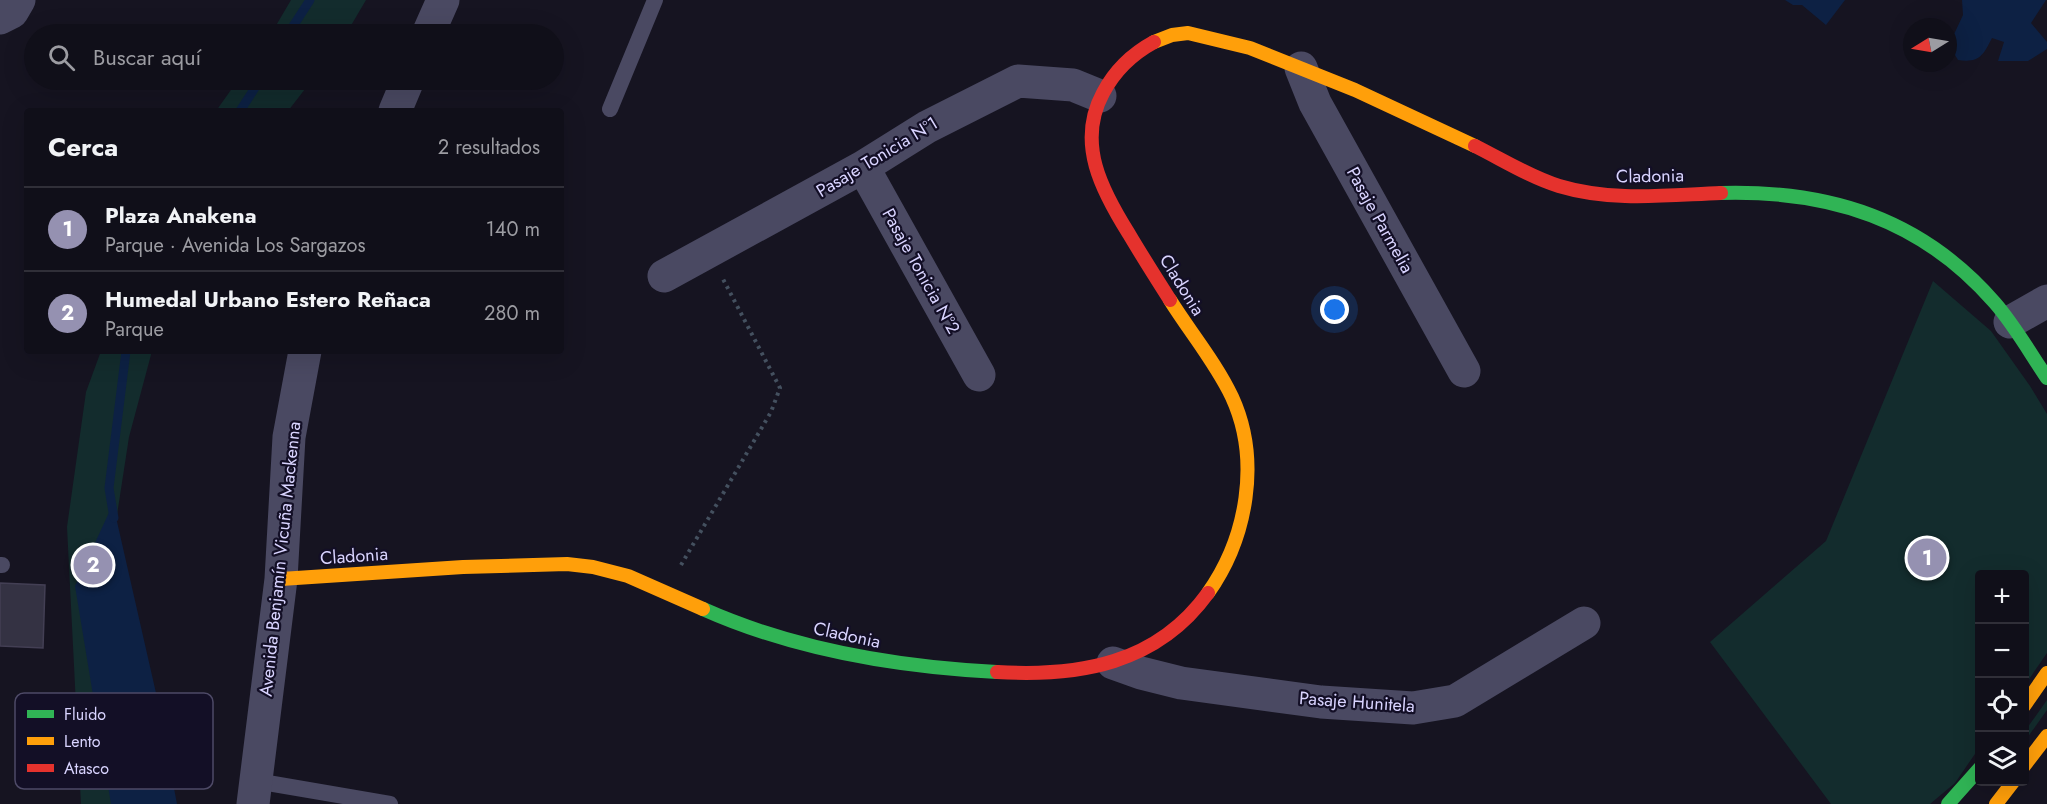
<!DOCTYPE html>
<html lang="es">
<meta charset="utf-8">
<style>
body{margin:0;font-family:Jost,sans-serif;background:#1e1d26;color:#f1f3f6}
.controls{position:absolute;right:18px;bottom:18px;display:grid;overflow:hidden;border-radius:6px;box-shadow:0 6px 24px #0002}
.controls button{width:54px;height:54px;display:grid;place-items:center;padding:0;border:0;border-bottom:2px solid #302f38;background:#100f19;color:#f1f3f6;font:30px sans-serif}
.compass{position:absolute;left:1903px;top:18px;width:54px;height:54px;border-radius:50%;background:#100f19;box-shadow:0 6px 24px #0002;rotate:259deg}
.you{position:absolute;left:1335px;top:310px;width:21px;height:21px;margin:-15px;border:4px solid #fff;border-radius:50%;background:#1a73e8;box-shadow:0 0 0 9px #1a73e833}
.badge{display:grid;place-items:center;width:39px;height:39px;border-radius:50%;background:#9591b1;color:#fff;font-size:20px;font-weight:700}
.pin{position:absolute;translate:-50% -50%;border:3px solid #fff;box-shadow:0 2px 6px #0006}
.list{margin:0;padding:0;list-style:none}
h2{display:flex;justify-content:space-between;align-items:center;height:78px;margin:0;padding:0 24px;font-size:26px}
h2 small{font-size:20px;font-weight:400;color:#9c9ca2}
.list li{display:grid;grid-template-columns:39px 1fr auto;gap:18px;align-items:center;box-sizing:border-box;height:84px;padding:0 24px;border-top:2px solid #302f38}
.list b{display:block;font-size:22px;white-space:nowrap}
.list p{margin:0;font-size:20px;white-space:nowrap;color:#9c9ca2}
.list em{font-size:20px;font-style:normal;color:#9c9ca2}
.icon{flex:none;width:33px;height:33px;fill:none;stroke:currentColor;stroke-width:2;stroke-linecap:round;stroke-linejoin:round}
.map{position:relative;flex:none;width:2047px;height:804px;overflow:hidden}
.search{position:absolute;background:#100f19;box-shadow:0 6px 24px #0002;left:24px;top:24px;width:540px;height:66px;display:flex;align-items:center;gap:15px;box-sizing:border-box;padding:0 21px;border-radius:33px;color:#9c9ca2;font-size:22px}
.panel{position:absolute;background:#100f19;box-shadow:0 6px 24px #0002;left:24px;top:108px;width:540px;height:246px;border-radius:6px}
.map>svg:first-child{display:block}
.green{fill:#132c2d}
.water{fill:#0d2144}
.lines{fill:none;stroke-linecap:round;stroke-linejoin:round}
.stream{stroke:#0d2144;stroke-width:9}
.building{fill:#343243;stroke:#433f54;stroke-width:1.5}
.path{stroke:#44505f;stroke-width:4;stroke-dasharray:3 4.5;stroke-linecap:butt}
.lane{stroke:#4a4962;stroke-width:16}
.street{stroke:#4a4962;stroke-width:33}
.fast{stroke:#30b455;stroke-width:14}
.slow{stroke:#ff9f0a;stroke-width:14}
.jam{stroke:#e5322d;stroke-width:14}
.labels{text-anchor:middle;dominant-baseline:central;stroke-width:4.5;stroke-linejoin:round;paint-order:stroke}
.street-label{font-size:18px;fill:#d9d4ff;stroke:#130f26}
.key{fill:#130f26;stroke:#4e4a67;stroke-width:1.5}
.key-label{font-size:16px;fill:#d9d4ff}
</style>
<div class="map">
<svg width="2047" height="804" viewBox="0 0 2047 804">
<rect width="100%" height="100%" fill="#161421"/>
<!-- green -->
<path class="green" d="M 291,0 L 366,0 L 346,34 L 271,34 Z
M 238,80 L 312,80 L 288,111 L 216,111 Z
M 1933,281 L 1991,331 L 2030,386 L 2047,414 L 2047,653 L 2025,685 L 2024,574 L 1980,574 L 1979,748 L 1955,783 L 1930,804 L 1831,804 L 1710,642 L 1826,541 Z
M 101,351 L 152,351 L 129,437 L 117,515 L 116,602 L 141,804 L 81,804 L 67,527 L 86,392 Z
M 2047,700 L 2047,710 L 2025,741 L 2025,731 Z"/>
<!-- water -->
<path class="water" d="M 1785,0 L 1845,0 L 1826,25 L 1802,5 L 1793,5 Z
M 1962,0 L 2046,0 L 2031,23 L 2047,42 L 2047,49 L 2028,61 L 1998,61 L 2004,42 L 1992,38 C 1983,56 1979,63 1958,60 L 1949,45 L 1963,15 Z
M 113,504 L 156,693 L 177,804 L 111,804 L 75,586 Z"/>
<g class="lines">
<!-- stream -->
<path class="stream" d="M 288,34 L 310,0
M 240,111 L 260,80
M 114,518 L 109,488 L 126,351"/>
</g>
<!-- building -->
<path class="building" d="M 0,583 L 45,585 L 43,648 L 0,646 Z"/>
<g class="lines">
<!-- path -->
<path class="path" d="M 681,565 L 771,412 L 780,388 L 723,279"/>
<!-- lane -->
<path class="lane" d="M 610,109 L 655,0
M 0,565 L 2,565
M 256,781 L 390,804"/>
<!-- street -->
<path class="street" d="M 0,18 L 12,12 L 19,0
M 428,34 L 443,0
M 1301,68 L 1315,103 L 1464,371
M 395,111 L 408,80
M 863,167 L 979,375
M 664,276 L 863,167 L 927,127 L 1018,81 L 1073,85 L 1100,96
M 2010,322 L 2047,301
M 1113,663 L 1141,673 L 1181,683 L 1321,702 L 1413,708 L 1455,701 L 1584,623
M 253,804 L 281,579 L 289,437 L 305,351"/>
<!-- fast -->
<path class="fast" d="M 1721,193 C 1830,190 1922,219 1995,303 C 2015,326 2030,353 2047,378
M 703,609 C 795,650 897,667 997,672
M 1948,804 L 1980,768"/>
<!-- slow -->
<path class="slow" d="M 1154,42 L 1172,35 L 1188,33 L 1250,48 L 1355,90 L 1475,146
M 1170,300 C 1190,332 1216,363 1232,397 C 1261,460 1247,538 1208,593
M 281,579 L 463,567 L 567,564 L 593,567 L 628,576 L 703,609
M 2024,706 L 2047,673
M 2024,766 L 2047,736
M 1996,804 L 2013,782"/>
<!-- jam -->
<path class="jam" d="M 1154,42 C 1132,54 1115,70 1103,93 C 1076,143 1102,191 1129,234 C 1142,256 1156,278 1170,300
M 1475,146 C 1503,160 1530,177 1559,186 C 1612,202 1667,195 1721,193
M 997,672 C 1079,677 1157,664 1208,593"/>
</g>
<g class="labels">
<!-- street labels -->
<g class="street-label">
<text transform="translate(877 157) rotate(-31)">Pasaje Tonicia Nº1</text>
<text transform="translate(1650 176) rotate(-1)">Cladonia</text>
<text transform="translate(1380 220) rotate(61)">Pasaje Parmelia</text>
<text transform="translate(921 271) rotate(61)">Pasaje Tonicia Nº2</text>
<text transform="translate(1182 285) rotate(58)">Cladonia</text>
<text transform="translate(354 556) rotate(-4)">Cladonia</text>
<text transform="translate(280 559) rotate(-84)">Avenida Benjamín Vicuña Mackenna</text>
<text transform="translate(847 635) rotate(12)">Cladonia</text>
<text transform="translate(1357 702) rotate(4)">Pasaje Hunitela</text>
</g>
</g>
<!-- legend -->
<rect x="15" y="693" width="198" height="96" rx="9" class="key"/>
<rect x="27" y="710" width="27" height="8" fill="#30b455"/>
<rect x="27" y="737" width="27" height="8" fill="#ff9f0a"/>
<rect x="27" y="764" width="27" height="8" fill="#e5322d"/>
<g class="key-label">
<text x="64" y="720">Fluido</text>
<text x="64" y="747">Lento</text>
<text x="64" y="774">Atasco</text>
</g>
</svg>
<div class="controls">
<button>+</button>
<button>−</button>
<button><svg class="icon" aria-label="locate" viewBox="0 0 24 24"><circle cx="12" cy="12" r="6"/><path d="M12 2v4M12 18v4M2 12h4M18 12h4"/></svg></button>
<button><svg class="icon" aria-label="layers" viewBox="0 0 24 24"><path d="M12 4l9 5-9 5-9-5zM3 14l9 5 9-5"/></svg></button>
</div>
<svg class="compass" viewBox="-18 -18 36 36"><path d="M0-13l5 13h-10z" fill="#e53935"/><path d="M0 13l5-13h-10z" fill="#9c9ca2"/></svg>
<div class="you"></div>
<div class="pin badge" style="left:1927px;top:558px">1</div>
<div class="pin badge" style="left:93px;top:565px">2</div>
<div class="search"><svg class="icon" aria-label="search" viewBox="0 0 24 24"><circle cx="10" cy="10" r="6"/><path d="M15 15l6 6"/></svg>Buscar aquí</div>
<section class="panel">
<h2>Cerca<small>2 resultados</small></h2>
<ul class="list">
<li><span class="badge">1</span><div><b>Plaza Anakena</b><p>Parque · Avenida Los Sargazos</p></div><em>140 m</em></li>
<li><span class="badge">2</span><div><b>Humedal Urbano Estero Reñaca</b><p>Parque</p></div><em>280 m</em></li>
</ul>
</section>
</div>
